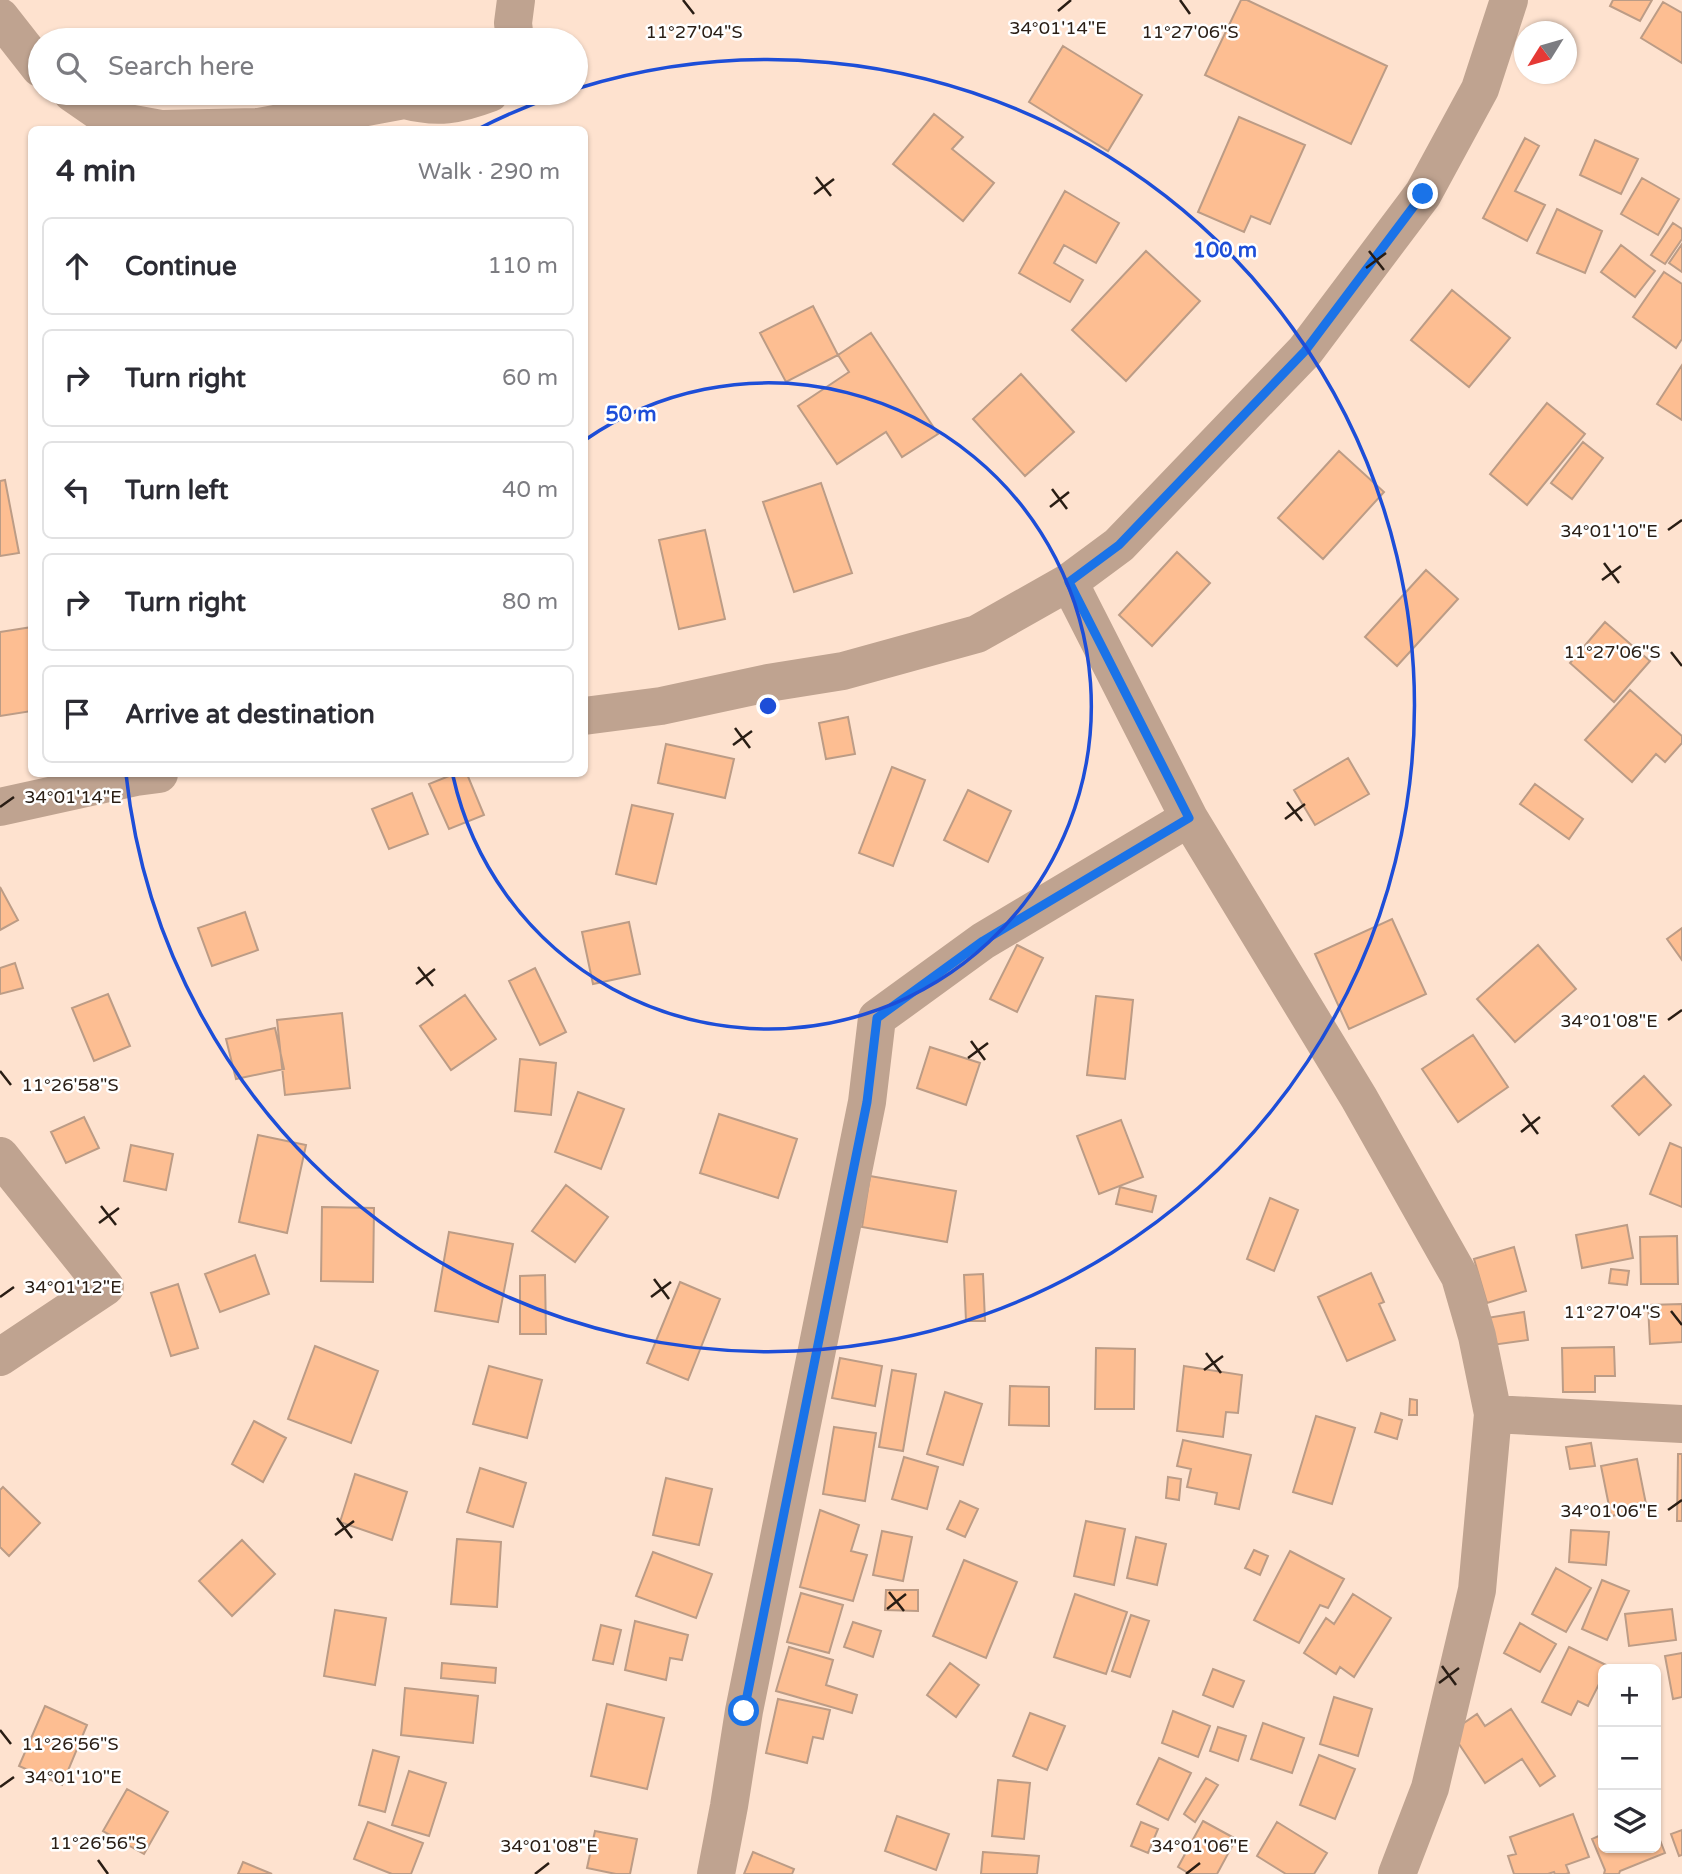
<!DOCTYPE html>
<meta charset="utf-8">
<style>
body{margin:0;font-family:"Varela Round",sans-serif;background:#f2f2f3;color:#2b2b33}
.controls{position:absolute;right:21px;bottom:21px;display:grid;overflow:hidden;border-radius:10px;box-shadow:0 2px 5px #0004}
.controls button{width:63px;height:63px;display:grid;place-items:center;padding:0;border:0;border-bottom:2px solid #e1e1e2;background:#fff;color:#2b2b33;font:35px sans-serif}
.compass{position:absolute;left:1514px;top:21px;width:63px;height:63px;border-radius:50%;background:#fff;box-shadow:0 2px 5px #0004;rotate:233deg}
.stop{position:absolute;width:21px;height:21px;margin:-16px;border:5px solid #1a73e8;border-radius:50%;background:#fff}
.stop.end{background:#1a73e8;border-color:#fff;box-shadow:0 2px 7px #0008}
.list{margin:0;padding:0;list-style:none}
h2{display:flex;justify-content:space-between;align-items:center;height:91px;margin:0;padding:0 28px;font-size:30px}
h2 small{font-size:23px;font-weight:400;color:#7c7c81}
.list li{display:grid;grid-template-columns:46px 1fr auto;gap:21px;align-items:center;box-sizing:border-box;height:98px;margin:0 14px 14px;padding:0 14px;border:2px solid #e1e1e2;border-radius:10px}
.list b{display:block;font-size:26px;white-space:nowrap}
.list em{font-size:23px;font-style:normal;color:#7c7c81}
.icon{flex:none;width:38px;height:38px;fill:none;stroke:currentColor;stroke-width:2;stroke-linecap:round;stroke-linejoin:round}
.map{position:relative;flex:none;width:1682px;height:1874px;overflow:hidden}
.search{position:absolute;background:#fff;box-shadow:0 2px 5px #0004;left:28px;top:28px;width:560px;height:77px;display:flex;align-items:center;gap:18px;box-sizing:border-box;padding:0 24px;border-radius:38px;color:#7c7c81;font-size:26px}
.panel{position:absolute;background:#fff;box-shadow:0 2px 5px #0004;left:28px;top:126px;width:560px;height:651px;border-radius:10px}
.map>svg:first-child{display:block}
.building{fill:#fdbe92;stroke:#bc9c86;stroke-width:2}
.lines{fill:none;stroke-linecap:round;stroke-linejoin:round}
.street{stroke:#bfa390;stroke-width:38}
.route{stroke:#1a73e8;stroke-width:9}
.ticks{fill:none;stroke:#291d14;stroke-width:2.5}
.ring{fill:none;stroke:#1d4ed8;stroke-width:3.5}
.ticks-label{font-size:18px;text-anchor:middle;fill:#291d14;stroke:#fff;stroke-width:5;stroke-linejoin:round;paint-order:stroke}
.centre{fill:#1d4ed8;stroke:#fff;stroke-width:3.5}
.ring-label{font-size:21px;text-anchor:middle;font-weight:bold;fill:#1d4ed8;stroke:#fff;stroke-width:5;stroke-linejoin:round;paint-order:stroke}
</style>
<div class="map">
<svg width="1682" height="1874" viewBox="0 0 1682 1874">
<rect width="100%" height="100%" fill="#fee2cf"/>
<!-- building -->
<path class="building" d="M 1241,0 L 1247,0 L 1387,66 L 1351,144 L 1205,75 Z
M 1613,0 L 1652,0 L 1640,21 L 1610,6 Z
M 1663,2 L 1682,13 L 1682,63 L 1641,38 Z
M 1063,46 L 1142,95 L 1108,151 L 1029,102 Z
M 934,114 L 963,137 L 952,149 L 994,183 L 963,221 L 893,164 Z
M 1239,117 L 1305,145 L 1270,224 L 1251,216 L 1244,232 L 1198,212 Z
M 1525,138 L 1539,146 L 1515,191 L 1545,205 L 1527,241 L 1483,218 Z
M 1595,140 L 1638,159 L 1621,194 L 1580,175 Z
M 1642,178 L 1679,199 L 1658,235 L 1621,214 Z
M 1065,191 L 1119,223 L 1096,263 L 1064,245 L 1054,263 L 1083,280 L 1070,302 L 1019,273 Z
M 1557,209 L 1602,231 L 1585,273 L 1537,253 Z
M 1673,223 L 1682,229 L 1682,239 L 1665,264 L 1651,255 Z
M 1682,244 L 1682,272 L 1669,263 Z
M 1621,245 L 1655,271 L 1635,297 L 1601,272 Z
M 1146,251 L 1200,301 L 1126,381 L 1072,330 Z
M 1664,272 L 1682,284 L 1682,339 L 1676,348 L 1633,317 Z
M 1452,290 L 1510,338 L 1469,387 L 1411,340 Z
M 813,306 L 838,355 L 786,382 L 760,333 Z
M 871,333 L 938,434 L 902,457 L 886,432 L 837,464 L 798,406 L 849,372 L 838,355 Z
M 1682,365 L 1682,420 L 1657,404 Z
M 1021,374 L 1074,432 L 1025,476 L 973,419 Z
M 1547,403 L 1585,434 L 1527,505 L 1490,474 Z
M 1583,442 L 1603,458 L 1572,499 L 1551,483 Z
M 1339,451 L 1384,492 L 1323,559 L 1278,518 Z
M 5,480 L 19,553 L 0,556 L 0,481 Z
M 821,483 L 852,573 L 794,592 L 763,502 Z
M 705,530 L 725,619 L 679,629 L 659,540 Z
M 1177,552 L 1210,583 L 1152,646 L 1119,615 Z
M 1426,570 L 1458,599 L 1397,666 L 1365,637 Z
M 1605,622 L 1650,661 L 1614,702 L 1570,663 Z
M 32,627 L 32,711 L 0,716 L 0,632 Z
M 1630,690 L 1682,736 L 1682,743 L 1665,762 L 1656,754 L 1632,782 L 1585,740 Z
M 848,717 L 855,754 L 826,759 L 819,723 Z
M 666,744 L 734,759 L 725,798 L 658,783 Z
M 1348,758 L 1369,794 L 1315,825 L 1294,790 Z
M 892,767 L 925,780 L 893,866 L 859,853 Z
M 454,774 L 467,774 L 484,815 L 449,829 L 429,784 Z
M 1535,784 L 1583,819 L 1569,839 L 1520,804 Z
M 968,790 L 1011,811 L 988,862 L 944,840 Z
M 412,793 L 428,834 L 389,849 L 372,809 Z
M 632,805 L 673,814 L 656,884 L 616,874 Z
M 0,887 L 18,920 L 0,930 Z
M 245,912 L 258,950 L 212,966 L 198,928 Z
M 1392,919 L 1426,994 L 1349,1029 L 1315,954 Z
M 629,922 L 640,974 L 593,984 L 582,932 Z
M 1682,928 L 1682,960 L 1667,939 Z
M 1017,945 L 1043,958 L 1017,1012 L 990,999 Z
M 1538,945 L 1576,989 L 1515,1042 L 1477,999 Z
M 15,963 L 23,988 L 0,994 L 0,968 Z
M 535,968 L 566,1032 L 540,1045 L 509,981 Z
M 108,994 L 130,1046 L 94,1061 L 72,1008 Z
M 465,995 L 496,1039 L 451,1070 L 420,1026 Z
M 1096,996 L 1133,1000 L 1125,1079 L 1087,1075 Z
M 342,1013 L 350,1088 L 285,1095 L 277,1020 Z
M 275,1028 L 284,1069 L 236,1079 L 226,1039 Z
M 1473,1035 L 1508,1087 L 1458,1122 L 1422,1069 Z
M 930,1047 L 980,1063 L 966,1105 L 917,1088 Z
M 520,1059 L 556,1063 L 551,1115 L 515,1111 Z
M 1644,1076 L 1671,1105 L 1639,1135 L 1612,1106 Z
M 578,1092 L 624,1109 L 601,1169 L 555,1152 Z
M 719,1114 L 797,1139 L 778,1198 L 700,1173 Z
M 84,1117 L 99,1148 L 66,1163 L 51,1132 Z
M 1121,1120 L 1143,1177 L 1099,1194 L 1077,1136 Z
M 258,1135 L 306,1145 L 287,1233 L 239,1222 Z
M 1670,1143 L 1682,1148 L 1682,1207 L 1650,1194 Z
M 131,1145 L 173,1154 L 166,1190 L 124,1181 Z
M 870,1176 L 956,1191 L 947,1242 L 862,1227 Z
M 566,1185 L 608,1217 L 575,1262 L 532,1231 Z
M 1120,1187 L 1156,1196 L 1152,1212 L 1116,1204 Z
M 1270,1198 L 1298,1210 L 1274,1271 L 1247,1259 Z
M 322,1207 L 374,1208 L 373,1282 L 321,1281 Z
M 1627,1225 L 1633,1258 L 1582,1268 L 1576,1235 Z
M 449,1232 L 513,1244 L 498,1322 L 435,1311 Z
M 1677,1236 L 1678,1284 L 1641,1284 L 1640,1237 Z
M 1514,1247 L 1526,1291 L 1487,1303 L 1474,1259 Z
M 255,1255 L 269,1294 L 220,1312 L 205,1274 Z
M 1611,1269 L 1629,1271 L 1627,1285 L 1609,1283 Z
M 1371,1273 L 1384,1302 L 1379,1304 L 1395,1340 L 1347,1361 L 1318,1297 Z
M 983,1274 L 985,1321 L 966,1321 L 964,1275 Z
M 545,1275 L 546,1334 L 520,1334 L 520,1276 Z
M 680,1282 L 720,1299 L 688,1380 L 647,1363 Z
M 178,1284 L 198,1348 L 171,1356 L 151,1293 Z
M 1682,1304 L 1682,1342 L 1650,1344 L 1648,1305 Z
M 1524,1312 L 1528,1340 L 1492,1345 L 1487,1318 Z
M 315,1346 L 378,1371 L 351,1443 L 288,1419 Z
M 1614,1347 L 1615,1376 L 1595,1376 L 1595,1392 L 1563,1392 L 1562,1348 Z
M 1096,1348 L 1135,1349 L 1134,1409 L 1095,1409 Z
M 840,1358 L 882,1366 L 875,1406 L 832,1398 Z
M 489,1366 L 542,1380 L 527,1438 L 473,1424 Z
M 1184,1366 L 1242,1375 L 1238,1413 L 1226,1412 L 1223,1437 L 1177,1431 Z
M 892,1370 L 916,1374 L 903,1451 L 879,1447 Z
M 1010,1386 L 1049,1387 L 1049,1426 L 1009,1425 Z
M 945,1392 L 982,1404 L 963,1465 L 927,1454 Z
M 1410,1399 L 1417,1400 L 1417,1415 L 1409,1415 Z
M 1381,1413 L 1402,1420 L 1397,1439 L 1375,1432 Z
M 1316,1416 L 1355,1428 L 1332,1504 L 1293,1492 Z
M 254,1421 L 286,1438 L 263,1482 L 232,1464 Z
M 834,1427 L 876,1433 L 865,1501 L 823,1494 Z
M 1183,1440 L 1251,1455 L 1239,1509 L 1215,1504 L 1217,1493 L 1187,1487 L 1191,1469 L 1177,1466 Z
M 1591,1443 L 1595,1466 L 1570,1469 L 1566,1447 Z
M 1678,1454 L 1682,1454 L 1682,1521 L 1677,1521 Z
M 904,1457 L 938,1467 L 927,1509 L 892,1499 Z
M 1637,1459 L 1647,1509 L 1611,1516 L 1601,1466 Z
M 480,1468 L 526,1483 L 513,1527 L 467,1512 Z
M 355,1474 L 407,1492 L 392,1540 L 340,1522 Z
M 1168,1477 L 1181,1479 L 1179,1500 L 1166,1498 Z
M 666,1478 L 712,1489 L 699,1545 L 653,1535 Z
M 3,1487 L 40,1523 L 9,1556 L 0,1547 L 0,1490 Z
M 960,1501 L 978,1509 L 965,1537 L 947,1529 Z
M 820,1510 L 859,1525 L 851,1551 L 867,1555 L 853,1601 L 800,1587 Z
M 1086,1521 L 1125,1529 L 1114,1585 L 1074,1576 Z
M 1571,1530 L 1609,1532 L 1606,1565 L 1569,1562 Z
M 882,1531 L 912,1537 L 903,1581 L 873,1575 Z
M 1136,1537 L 1166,1544 L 1157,1585 L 1127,1578 Z
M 457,1539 L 501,1542 L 497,1607 L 451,1604 Z
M 242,1540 L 275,1574 L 232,1616 L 199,1581 Z
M 1254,1550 L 1268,1556 L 1260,1575 L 1245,1568 Z
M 1290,1551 L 1344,1579 L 1328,1608 L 1320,1605 L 1299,1643 L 1254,1620 Z
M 653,1552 L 712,1574 L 696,1618 L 636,1596 Z
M 964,1560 L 1017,1582 L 986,1658 L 933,1636 Z
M 1556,1568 L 1591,1588 L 1566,1632 L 1532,1614 Z
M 1602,1580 L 1629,1591 L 1607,1640 L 1582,1629 Z
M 886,1590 L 918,1590 L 918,1611 L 885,1610 Z
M 801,1593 L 843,1605 L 829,1653 L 787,1642 Z
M 1075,1594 L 1127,1612 L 1106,1674 L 1054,1657 Z
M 1353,1594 L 1391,1618 L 1354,1677 L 1340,1667 L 1336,1674 L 1304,1653 L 1326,1618 L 1334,1624 Z
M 1672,1609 L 1676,1640 L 1629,1646 L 1625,1614 Z
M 335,1610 L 386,1618 L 375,1685 L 324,1676 Z
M 1131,1615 L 1149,1621 L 1130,1677 L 1112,1671 Z
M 635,1621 L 688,1635 L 682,1660 L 670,1658 L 666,1680 L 625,1670 Z
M 853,1622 L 881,1631 L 873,1657 L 844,1647 Z
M 1520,1623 L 1556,1644 L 1540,1672 L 1504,1653 Z
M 601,1625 L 621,1630 L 613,1664 L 593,1660 Z
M 789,1647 L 833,1660 L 826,1685 L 857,1695 L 852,1713 L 776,1691 Z
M 1569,1647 L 1608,1666 L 1606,1669 L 1603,1669 L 1603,1676 L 1588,1706 L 1578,1701 L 1571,1715 L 1542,1702 Z
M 1682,1653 L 1682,1697 L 1673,1699 L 1665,1656 Z
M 442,1663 L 496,1668 L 495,1683 L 441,1678 Z
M 950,1663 L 979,1685 L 956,1717 L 927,1695 Z
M 1213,1669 L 1244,1681 L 1233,1707 L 1203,1695 Z
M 405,1688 L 478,1696 L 473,1743 L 401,1735 Z
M 1334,1697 L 1372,1709 L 1358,1756 L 1320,1744 Z
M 778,1699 L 830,1710 L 823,1739 L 813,1737 L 807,1763 L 766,1753 Z
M 607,1704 L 664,1718 L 647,1789 L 591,1776 Z
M 45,1706 L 87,1725 L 62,1785 L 19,1766 Z
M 1511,1709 L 1555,1776 L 1540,1786 L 1522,1759 L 1485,1783 L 1451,1732 L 1477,1714 L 1485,1726 Z
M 1173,1711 L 1210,1726 L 1198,1757 L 1162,1743 Z
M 1030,1713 L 1065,1726 L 1047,1770 L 1013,1756 Z
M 1263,1723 L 1304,1738 L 1292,1773 L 1251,1759 Z
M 1218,1727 L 1246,1736 L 1238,1761 L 1210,1751 Z
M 373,1750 L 399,1757 L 385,1812 L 359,1805 Z
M 1319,1755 L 1355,1769 L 1335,1819 L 1300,1805 Z
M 1159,1758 L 1191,1773 L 1168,1820 L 1137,1804 Z
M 409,1771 L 446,1783 L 429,1836 L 392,1825 Z
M 1206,1778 L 1218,1785 L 1195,1822 L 1184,1814 Z
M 998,1780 L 1030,1783 L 1024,1839 L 992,1836 Z
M 127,1789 L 168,1812 L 144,1854 L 103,1831 Z
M 1573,1814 L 1589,1857 L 1566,1865 L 1569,1873 L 1566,1874 L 1555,1874 L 1554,1872 L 1548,1874 L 1514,1874 L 1508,1856 L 1516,1854 L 1510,1837 Z
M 897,1816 L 949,1834 L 936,1870 L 885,1851 Z
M 1203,1821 L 1236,1839 L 1217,1874 L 1190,1874 L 1178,1867 Z
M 368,1822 L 423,1843 L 411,1874 L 392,1874 L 354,1859 Z
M 1141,1822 L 1158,1829 L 1148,1853 L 1131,1846 Z
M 1277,1822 L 1327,1853 L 1314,1874 L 1286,1874 L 1257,1856 Z
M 1656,1830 L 1665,1853 L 1620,1871 L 1619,1874 L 1604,1874 L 1605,1870 L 1592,1839 L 1603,1834 L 1603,1848 L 1656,1848 Z
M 1682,1830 L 1682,1855 L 1679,1856 L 1671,1834 Z
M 595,1831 L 637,1839 L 630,1874 L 616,1874 L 587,1868 Z
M 753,1852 L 794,1869 L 792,1874 L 744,1874 Z
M 983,1852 L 1039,1856 L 1037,1874 L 981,1874 Z
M 243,1862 L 272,1874 L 238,1874 Z"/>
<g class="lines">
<!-- street -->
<path class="street" d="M 0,17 L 40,68
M 515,40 L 513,23 L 516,0
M 72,93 L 111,120 L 161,129 L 259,127 L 404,100 C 438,109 458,105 490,93
M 1069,582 L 1189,818 L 1359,1098 L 1460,1277 L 1477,1336 L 1493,1414 L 1477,1590 L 1430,1788 L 1397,1874
M 584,716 L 661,706 L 768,683 L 843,671 L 977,634 L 1069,582 L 1119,545 L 1305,351 L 1423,194 L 1480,89 L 1509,0
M 0,807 L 136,777 L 159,774
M 0,1156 L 105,1287 L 0,1357
M 1493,1414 L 1682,1424
M 716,1874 L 729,1806 L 744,1711 L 867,1102 L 877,1018 L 983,941 L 1189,818"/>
</g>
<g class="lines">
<!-- route -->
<path class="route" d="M 744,1711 L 867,1102 L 877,1018 L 983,941 L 1189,818 L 1069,582 L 1119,545 L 1305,351 L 1423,194"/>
</g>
<!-- ticks -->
<path class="ticks" d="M 683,0 L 694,14M 1180,0 L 1190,14M 1058,11 L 1071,0M 816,177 L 831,196M 814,194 L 834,179M 1369,251 L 1384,270M 1366,268 L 1386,253M 1052,489 L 1067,509M 1050,507 L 1069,492M 1668,530 L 1682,520M 1604,563 L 1619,583M 1602,580 L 1621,566M 1671,652 L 1682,666M 735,728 L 750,748M 733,745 L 752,731M 1287,802 L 1302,821M 0,807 L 14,797M 1285,819 L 1305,804M 418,967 L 433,986M 416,984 L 435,969M 1668,1020 L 1682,1010M 971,1041 L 985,1060M 968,1058 L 988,1043M 0,1071 L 11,1085M 1523,1114 L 1538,1134M 1521,1132 L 1540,1117M 101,1206 L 116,1225M 99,1223 L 119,1208M 654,1279 L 669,1299M 0,1297 L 14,1287M 651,1297 L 671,1282M 1671,1311 L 1682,1325M 1206,1353 L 1221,1373M 1204,1370 L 1223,1356M 1668,1510 L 1682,1500M 337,1518 L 352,1538M 335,1535 L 354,1521M 889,1592 L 904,1611M 887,1609 L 906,1594M 1442,1666 L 1456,1685M 1439,1683 L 1459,1668M 0,1730 L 11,1744M 0,1787 L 14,1777M 98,1860 L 108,1874M 535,1874 L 549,1863M 1186,1874 L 1200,1863"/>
<!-- distance rings -->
<g class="ring">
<path d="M585 440A323 323 0 1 1 453 776"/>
<path d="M480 128A646 646 0 0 1 563 93M579 88A646 646 0 1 1 126 774"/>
</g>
<g class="ticks-label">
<text x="1058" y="34">34°01'14"E</text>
<text x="694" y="38">11°27'04"S</text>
<text x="1190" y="38">11°27'06"S</text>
<text x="1609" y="537">34°01'10"E</text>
<text x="1612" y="658">11°27'06"S</text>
<text x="73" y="803">34°01'14"E</text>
<text x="1609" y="1027">34°01'08"E</text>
<text x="70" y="1091">11°26'58"S</text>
<text x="73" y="1293">34°01'12"E</text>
<text x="1612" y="1318">11°27'04"S</text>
<text x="1609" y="1517">34°01'06"E</text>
<text x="70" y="1750">11°26'56"S</text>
<text x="73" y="1783">34°01'10"E</text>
<text x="98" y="1849">11°26'56"S</text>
<text x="549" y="1852">34°01'08"E</text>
<text x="1200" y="1852">34°01'06"E</text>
</g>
<circle cx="768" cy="706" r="10" class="centre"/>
<g class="ring-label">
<text x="1225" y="257">100 m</text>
<text x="631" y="421">50 m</text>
</g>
</svg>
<div class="controls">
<button>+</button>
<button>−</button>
<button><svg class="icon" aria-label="layers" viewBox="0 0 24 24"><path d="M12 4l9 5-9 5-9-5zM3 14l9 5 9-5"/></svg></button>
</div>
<svg class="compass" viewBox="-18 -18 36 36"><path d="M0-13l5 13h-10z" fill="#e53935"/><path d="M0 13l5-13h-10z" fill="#7c7c81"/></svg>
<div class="stop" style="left:744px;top:1711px"></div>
<div class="stop end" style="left:1423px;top:194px"></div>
<div class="search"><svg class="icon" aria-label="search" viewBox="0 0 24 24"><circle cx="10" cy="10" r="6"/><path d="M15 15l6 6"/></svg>Search here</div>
<section class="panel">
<h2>4 min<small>Walk · 290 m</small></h2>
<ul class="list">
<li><svg class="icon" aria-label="ahead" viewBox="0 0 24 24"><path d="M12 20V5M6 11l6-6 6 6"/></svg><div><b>Continue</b></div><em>110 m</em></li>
<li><svg class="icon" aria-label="right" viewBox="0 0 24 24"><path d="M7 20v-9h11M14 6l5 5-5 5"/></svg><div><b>Turn right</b></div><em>60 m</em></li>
<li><svg class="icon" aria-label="left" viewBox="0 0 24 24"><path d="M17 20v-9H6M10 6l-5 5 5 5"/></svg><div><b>Turn left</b></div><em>40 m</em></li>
<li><svg class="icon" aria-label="right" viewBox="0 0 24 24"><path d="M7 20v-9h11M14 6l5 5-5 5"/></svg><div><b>Turn right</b></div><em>80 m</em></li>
<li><svg class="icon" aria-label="arrive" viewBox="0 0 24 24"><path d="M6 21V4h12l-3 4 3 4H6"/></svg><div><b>Arrive at destination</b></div></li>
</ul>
</section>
</div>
